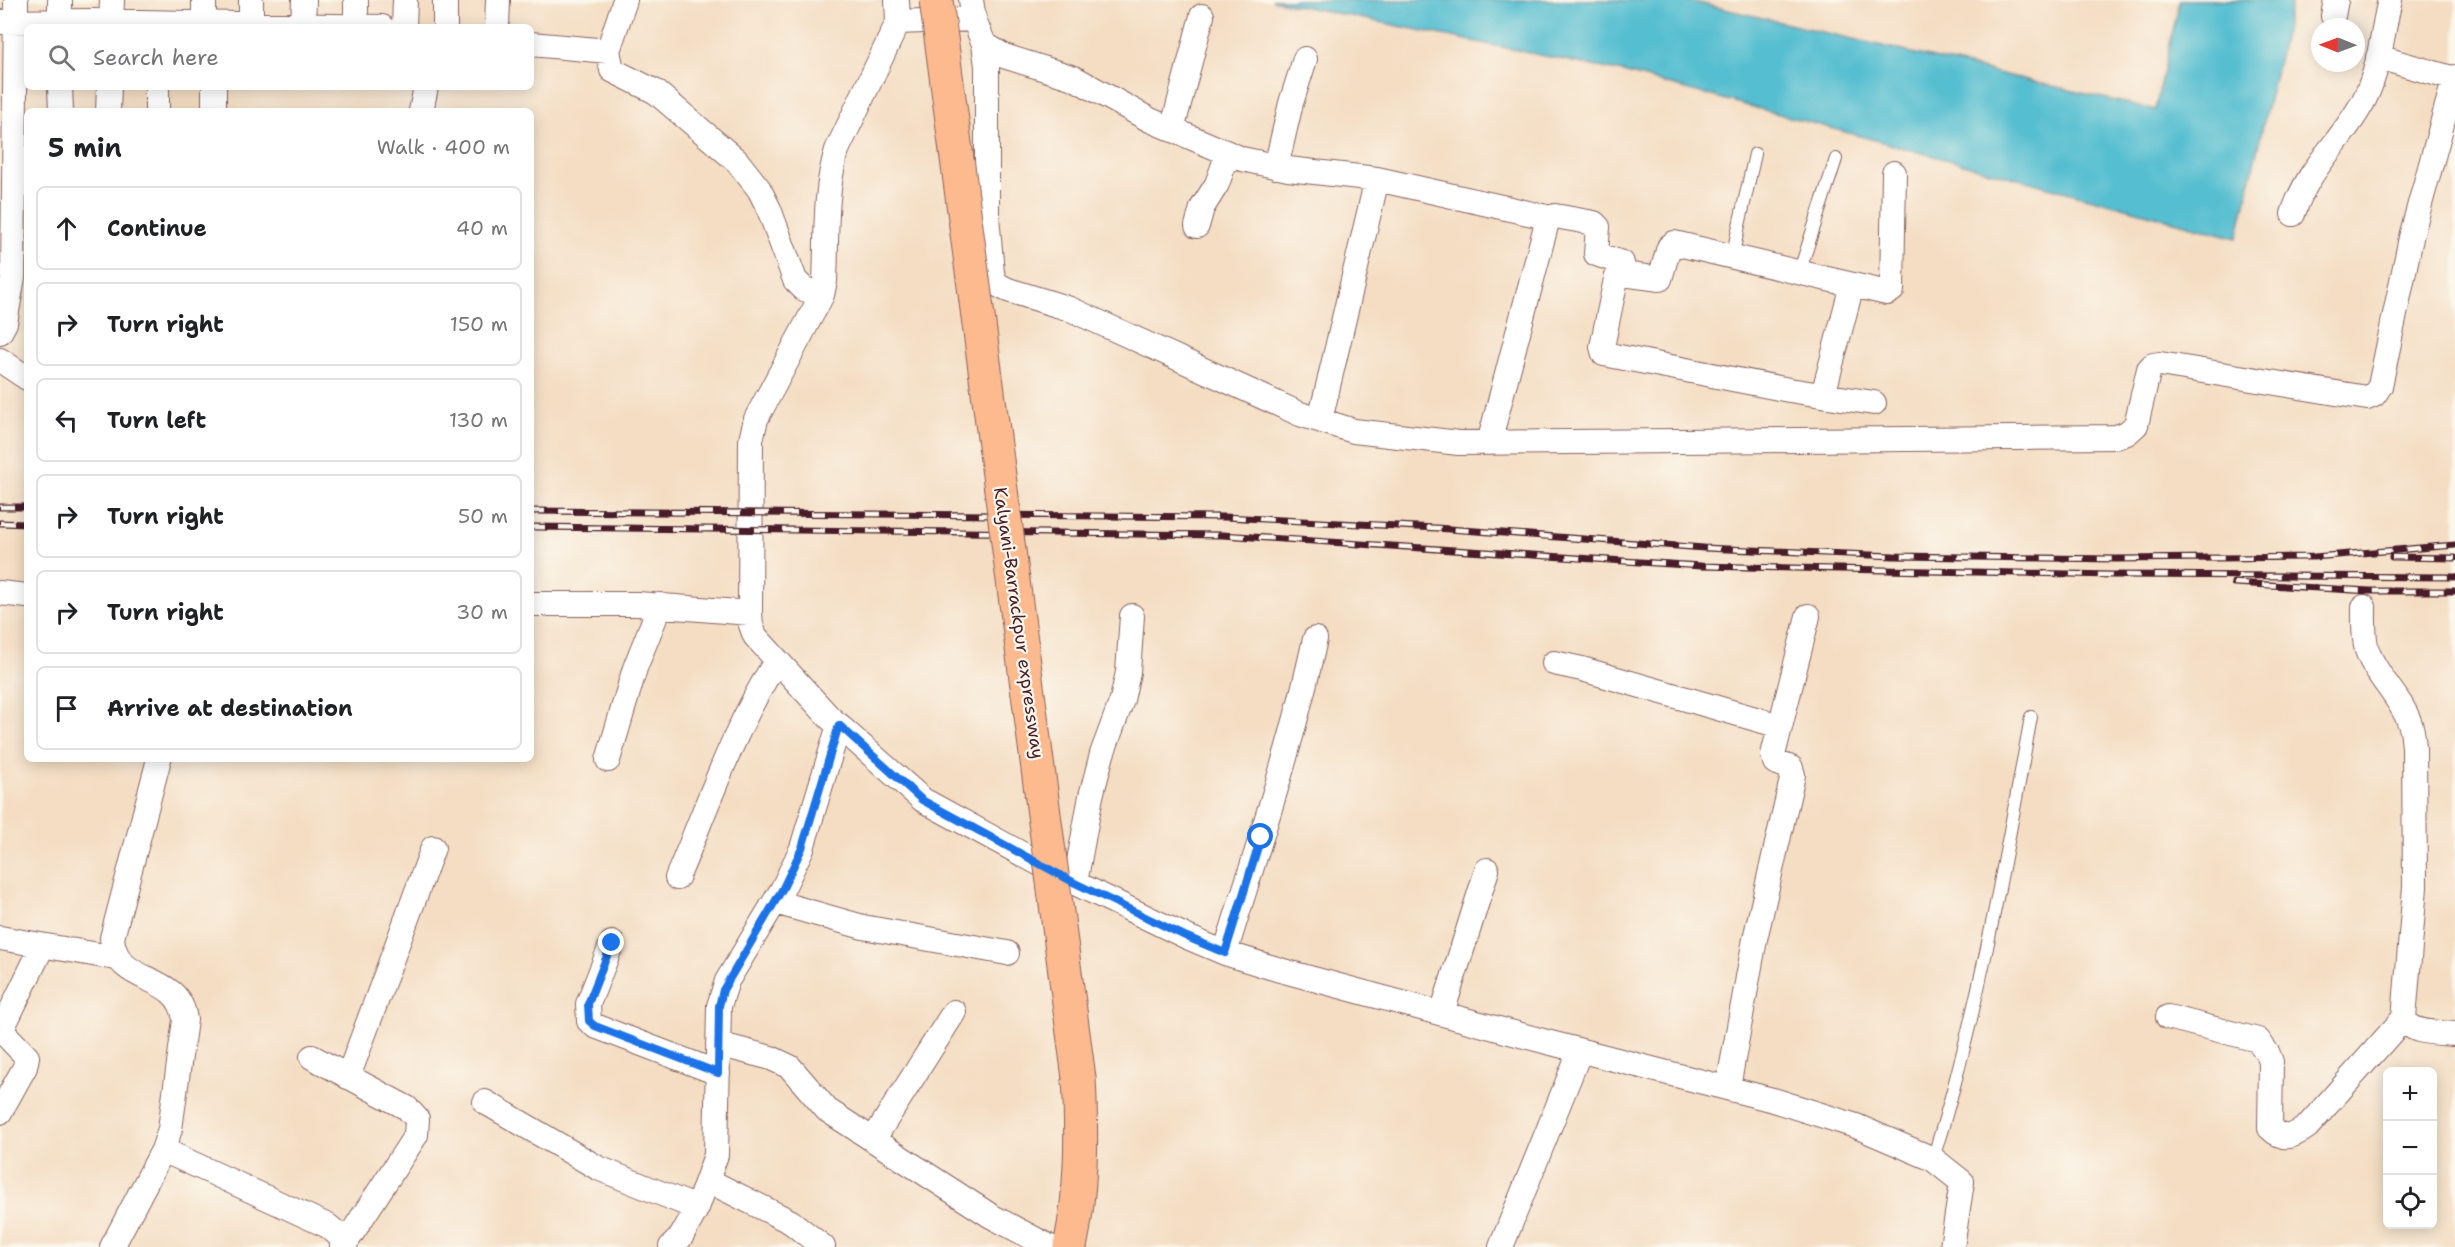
<!DOCTYPE html>
<meta charset="utf-8">
<style>
body{margin:0;font-family:"Shantell Sans",sans-serif;background:#f2f2f2;color:#202124}
.controls{position:absolute;right:18px;bottom:18px;display:grid;overflow:hidden;border-radius:9px;box-shadow:0 3px 15px #0003}
.controls button{width:54px;height:54px;display:grid;place-items:center;padding:0;border:0;border-bottom:2px solid #e0e0e0;background:#fff;color:#202124;font:30px sans-serif}
.compass{position:absolute;left:2311px;top:18px;width:54px;height:54px;border-radius:50%;background:#fff;box-shadow:0 3px 15px #0003;rotate:271deg}
.stop{position:absolute;width:18px;height:18px;margin:-14px;border:4px solid #1a73e8;border-radius:50%;background:#fff}
.stop.end{background:#1a73e8;border-color:#fff;box-shadow:0 2px 6px #0008}
.list{margin:0;padding:0;list-style:none}
h2{display:flex;justify-content:space-between;align-items:center;height:78px;margin:0;padding:0 24px;font-size:26px}
h2 small{font-size:20px;font-weight:400;color:#757577}
.list li{display:grid;grid-template-columns:39px 1fr auto;gap:18px;align-items:center;box-sizing:border-box;height:84px;margin:0 12px 12px;padding:0 12px;border:2px solid #e0e0e0;border-radius:9px}
.list b{display:block;font-size:22px;white-space:nowrap}
.list em{font-size:20px;font-style:normal;color:#757577}
.icon{flex:none;width:33px;height:33px;fill:none;stroke:currentColor;stroke-width:2;stroke-linecap:round;stroke-linejoin:round}
.map{position:relative;flex:none;width:2455px;height:1247px;overflow:hidden}
.search{position:absolute;background:#fff;box-shadow:0 3px 15px #0003;left:24px;top:24px;width:510px;height:66px;display:flex;align-items:center;gap:15px;box-sizing:border-box;padding:0 21px;border-radius:9px;color:#757577;font-size:22px}
.panel{position:absolute;background:#fff;box-shadow:0 3px 15px #0003;left:24px;top:108px;width:510px;height:654px;border-radius:9px}
.map>svg:first-child{display:block}
.water{fill:#54bed0;stroke:#4f6e7e;stroke-width:1.5}
.lines{fill:none;stroke-linecap:round;stroke-linejoin:round}
.lane-casing{stroke:#866260;stroke-width:14}
.street-casing{stroke:#866260;stroke-width:26}
.highway-casing{stroke:#866260;stroke-width:35}
.lane{stroke:#fff;stroke-width:12}
.street{stroke:#fff;stroke-width:24}
.highway{stroke:#fcba8e;stroke-width:33}
.rail-casing{stroke:#4a1f2b;stroke-width:7}
.rail{stroke:#fbf7ec;stroke-width:4.5;stroke-dasharray:14;stroke-linecap:butt}
.highway-bridge-casing{stroke:#866260;stroke-width:35;stroke-linecap:butt}
.highway-bridge{stroke:#fcba8e;stroke-width:33}
.route{stroke:#1a73e8;stroke-width:8}
.labels{text-anchor:middle;dominant-baseline:central;stroke-width:4.5;stroke-linejoin:round;paint-order:stroke}
.street-label{font-size:18px;fill:#4a1f2b;stroke:#fbf7ec}
</style>
<div class="map">
<svg width="2455" height="1247" viewBox="0 0 2455 1247">
<rect width="100%" height="100%" fill="#fbf7ec"/>
<filter id="ink" filterUnits="userSpaceOnUse"><feTurbulence type="fractalNoise" baseFrequency=".0167" numOctaves="2"/><feDisplacementMap in="SourceGraphic" scale="12" xChannelSelector="R" yChannelSelector="G"/><feConvolveMatrix kernelMatrix="1 2 1 2 8 2 1 2 1" color-interpolation-filters="sRGB"/></filter>
<filter id="wash" filterUnits="userSpaceOnUse"><feTurbulence type="fractalNoise" baseFrequency=".008" numOctaves="4" result="noise"/><feDisplacementMap in="SourceGraphic" scale="24" xChannelSelector="R" yChannelSelector="G"/><feGaussianBlur stdDeviation="1.35" result="paint"/><feColorMatrix in="noise" values="0 0 0 0 0 0 0 0 0 0 0 0 0 0 0 0 0 1.4 0 .05"/><feComposite in="paint" operator="in"/></filter>
<g filter="url(#wash)">
<rect width="100%" height="100%" fill="#f4ddc2"/>
<!-- water -->
<path class="water" d="M 1272,0 L 1686,0 L 2155,110 L 2180,0 L 2292,0 L 2237,238 L 1623,72 Z"/>
</g>
<g filter="url(#ink)">
<g class="lines">
<defs>
<path id="lane" d="M 1732,257 L 1755,154
M 1799,273 L 1836,159
M 1933,1159 C 1978,1014 2004,865 2031,717"/>
<path id="street" d="M 204,0 L 204,23
M 625,0 L 608,51 L 612,70 L 656,92 L 737,161 L 759,189 L 769,209 L 795,280 L 804,289 L 822,295
M 897,0 L 898,22 L 837,150 C 824,192 827,237 825,281 L 822,295 L 756,419 L 751,440 L 750,613 L 751,625 L 755,636 L 829,717 L 923,800 L 1075,883 L 1187,937 L 1225,953 L 1280,970 L 1547,1042 L 1773,1100 L 1856,1126 L 1933,1159 L 1962,1182 L 1952,1247
M 971,0 L 974,19 L 984,44 L 987,66 L 987,216 L 992,273 L 996,284 L 1008,290 L 1070,309 L 1300,414 L 1354,431 L 1459,443 L 2116,437 L 2127,433 L 2136,425 L 2149,369 L 2153,365 L 2160,364 L 2367,398 L 2374,395 L 2380,386 L 2412,233 L 2455,77
M 2333,16 L 2336,0
M 0,22 L 92,21 L 382,27
M 898,22 L 974,19
M 251,24 L 251,0
M 303,25 L 304,0
M 356,26 L 356,0
M 60,27 L 60,0
M 111,27 L 112,0
M 404,27 L 405,0
M 445,27 L 445,0
M 497,27 L 498,0
M 531,44 L 608,51
M 984,44 L 1004,56 L 1074,78 L 1150,120 L 1242,159 L 1288,169 L 1377,179 L 1546,217 L 1547,222 L 1489,443
M 2378,57 L 2455,79
M 60,87 L 61,111
M 108,111 L 109,87
M 157,111 L 157,87
M 214,111 L 214,87
M 421,111 L 426,87
M 1172,130 L 1202,16
M 1276,167 L 1291,103 L 1305,59
M 2293,214 C 2308,166 2344,140 2365,98 C 2380,67 2382,32 2390,0
M 1547,219 L 1555,216 L 1594,223 L 1598,227 L 1596,254 L 1622,263 L 1623,274 L 1660,279 L 1669,247 L 1674,243 L 1887,293 L 1892,290 L 1894,173
M 1197,226 L 1202,208 L 1217,184 L 1228,153
M 1622,273 L 1616,279 L 1602,347 L 1604,354 L 1789,390 L 1874,403
M 0,332 L 5,323 L 13,277 L 16,0
M 0,360 L 27,378
M 1823,395 L 1852,285
M 1320,420 L 1377,179
M 0,593 L 27,596
M 531,604 L 638,604 L 750,613
M 2364,607 C 2364,621 2363,636 2367,650 C 2376,677 2401,697 2410,724 C 2413,731 2413,740 2414,747 L 2415,887 L 2404,1018 C 2411,1035 2439,1032 2455,1034
M 1554,663 L 1582,669 L 1780,726
M 608,760 L 635,668 L 660,605
M 677,878 C 708,805 734,727 777,660
M 1075,883 L 1091,796 L 1102,754 L 1122,700 L 1128,672 L 1132,616
M 775,902 L 863,927 L 1007,953
M 0,938 L 116,958
M 612,943 L 588,1004 L 589,1021 L 595,1026 L 718,1073
M 1225,953 C 1257,849 1292,746 1315,639
M 1442,1013 L 1487,870
M 2168,1017 L 2258,1040 L 2268,1054 L 2271,1062 L 2270,1128 C 2283,1141 2293,1137 2307,1127 L 2404,1018
M 718,1044 L 771,1058 L 790,1067 L 827,1110 L 991,1216 L 1050,1247
M 312,1057 L 407,1108 L 417,1119 L 416,1135 L 343,1247
M 348,1077 L 433,848
M 1728,1087 L 1755,939 L 1793,775 L 1791,768 L 1775,762 L 1773,755 L 1808,616
M 485,1102 L 598,1168 L 697,1208
M 0,1112 L 25,1067 L 27,1057 L 4,1033 L 4,1025 L 42,947
M 873,1140 L 954,1012
M 163,1150 L 328,1226 L 341,1237 L 342,1247
M 707,1180 L 791,1222 L 823,1247
M 112,1247 L 163,1150 L 170,1129 L 185,1020 C 179,969 117,989 112,938 L 159,759
M 671,1247 L 681,1237 L 697,1208 L 716,1155 L 719,1006 L 727,981 L 783,888 L 802,848 L 839,725
M 1501,1247 L 1580,1051"/>
<path id="highway" d="M 1070,1247 C 1082,1191 1082,1135 1079,1078"/>
</defs>
<!-- lane casing -->
<use href="#lane" class="lane-casing"/>
<!-- street casing -->
<use href="#street" class="street-casing"/>
<!-- highway casing -->
<use href="#highway" class="highway-casing"/>
<!-- lane -->
<use href="#lane" class="lane"/>
<!-- street -->
<use href="#street" class="street"/>
<!-- highway -->
<use href="#highway" class="highway"/>
<defs>
<path id="rail" d="M 0,507 L 27,507
M 531,511 L 1224,517 L 1436,528 L 1704,548 L 1894,556 L 2115,559 L 2314,557 L 2455,545
M 0,523 L 27,524
M 531,527 L 1222,535 L 1701,566 L 2112,575 L 2455,577
M 2392,557 L 2455,558
M 2234,583 L 2370,591 L 2455,591"/>
</defs>
<!-- rail casing -->
<use href="#rail" class="rail-casing"/>
<!-- rail -->
<use href="#rail" class="rail"/>
<defs>
<path id="highway-bridge" d="M 936,0 L 1079,1078"/>
</defs>
<!-- highway-bridge casing -->
<use href="#highway-bridge" class="highway-bridge-casing"/>
<!-- highway-bridge -->
<use href="#highway-bridge" class="highway-bridge"/>
</g>
</g>
<g class="lines" filter="url(#ink)">
<!-- route -->
<path class="route" d="M 612,943 L 588,1004 L 589,1021 L 595,1026 L 718,1073 L 719,1006 L 723,990 L 783,888 L 802,848 L 839,725 L 922,800 L 1075,883 L 1187,937 L 1225,953 L 1261,837"/>
</g>
<g class="labels">
<!-- street labels -->
<g class="street-label">
<text transform="translate(1019 623) rotate(82)">Kalyani-Barrackpur expressway</text>
</g>
</g>
</svg>
<div class="controls">
<button>+</button>
<button>−</button>
<button><svg class="icon" aria-label="locate" viewBox="0 0 24 24"><circle cx="12" cy="12" r="6"/><path d="M12 2v4M12 18v4M2 12h4M18 12h4"/></svg></button>
</div>
<svg class="compass" viewBox="-18 -18 36 36"><path d="M0-13l5 13h-10z" fill="#e53935"/><path d="M0 13l5-13h-10z" fill="#757577"/></svg>
<div class="stop" style="left:1261px;top:837px"></div>
<div class="stop end" style="left:612px;top:943px"></div>
<div class="search"><svg class="icon" aria-label="search" viewBox="0 0 24 24"><circle cx="10" cy="10" r="6"/><path d="M15 15l6 6"/></svg>Search here</div>
<section class="panel">
<h2>5 min<small>Walk · 400 m</small></h2>
<ul class="list">
<li><svg class="icon" aria-label="ahead" viewBox="0 0 24 24"><path d="M12 20V5M6 11l6-6 6 6"/></svg><div><b>Continue</b></div><em>40 m</em></li>
<li><svg class="icon" aria-label="right" viewBox="0 0 24 24"><path d="M7 20v-9h11M14 6l5 5-5 5"/></svg><div><b>Turn right</b></div><em>150 m</em></li>
<li><svg class="icon" aria-label="left" viewBox="0 0 24 24"><path d="M17 20v-9H6M10 6l-5 5 5 5"/></svg><div><b>Turn left</b></div><em>130 m</em></li>
<li><svg class="icon" aria-label="right" viewBox="0 0 24 24"><path d="M7 20v-9h11M14 6l5 5-5 5"/></svg><div><b>Turn right</b></div><em>50 m</em></li>
<li><svg class="icon" aria-label="right" viewBox="0 0 24 24"><path d="M7 20v-9h11M14 6l5 5-5 5"/></svg><div><b>Turn right</b></div><em>30 m</em></li>
<li><svg class="icon" aria-label="arrive" viewBox="0 0 24 24"><path d="M6 21V4h12l-3 4 3 4H6"/></svg><div><b>Arrive at destination</b></div></li>
</ul>
</section>
</div>
